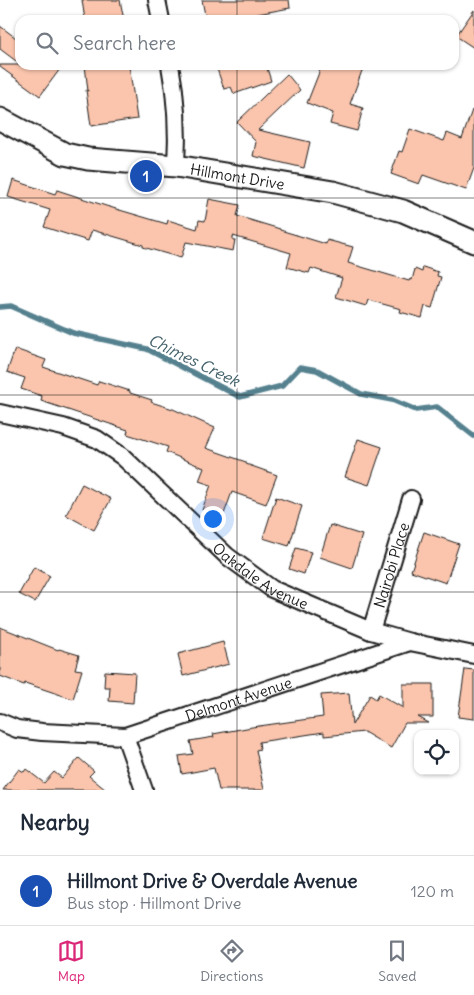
<!DOCTYPE html>
<meta charset="utf-8">
<style>
body{margin:0;font-family:Delius,sans-serif;background:#f6f6f7;color:#1f2937}
.controls{position:absolute;right:15px;bottom:15px;display:grid;overflow:hidden;border-radius:10px;box-shadow:0 1px 4px #0004}
.controls button{width:45px;height:45px;display:grid;place-items:center;padding:0;border:0;border-bottom:1px solid #e0e1e3;background:#fff;color:#1f2937;font:25px sans-serif}
.you{position:absolute;left:212px;top:518px;width:18px;height:18px;margin:-12px;border:4px solid #fff;border-radius:50%;background:#1a73e8;box-shadow:0 0 0 8px #1a73e833}
.badge{display:grid;place-items:center;width:32px;height:32px;border-radius:50%;background:#db2777;color:#fff;font-size:16px;font-weight:700}
.pin{position:absolute;translate:-50% -50%;border:2px solid #fff;box-shadow:0 1px 5px #0006}
.list{margin:0;padding:0;list-style:none}
h2{display:flex;justify-content:space-between;align-items:center;height:65px;margin:0;padding:0 20px;font-size:21px}
h2 small{font-size:16px;font-weight:400;color:#747a83}
.list li{display:grid;grid-template-columns:32px 1fr auto;gap:15px;align-items:center;box-sizing:border-box;height:70px;padding:0 20px;border-top:1px solid #e0e1e3}
.list b{display:block;font-size:19px;white-space:nowrap}
.list p{margin:0;font-size:16px;white-space:nowrap;color:#747a83}
.list em{font-size:16px;font-style:normal;color:#747a83}
.icon{flex:none;width:28px;height:28px;fill:none;stroke:currentColor;stroke-width:2;stroke-linecap:round;stroke-linejoin:round}
.map{position:relative;flex:none;width:474px;height:790px;overflow:hidden}
.search{position:absolute;background:#fff;box-shadow:0 1px 4px #0004;left:15px;right:15px;top:15px;height:55px;display:flex;align-items:center;gap:12px;box-sizing:border-box;padding:0 18px;border-radius:15px;color:#747a83;font-size:19px}
.sheet{height:135px;background:#fff}
nav{display:flex;justify-content:space-around;align-items:center;box-sizing:border-box;height:70px;border-top:1px solid #e0e1e3;background:#fff;font-size:14px;color:#747a83}
nav a{display:grid;justify-items:center;gap:2px}
nav .on{color:#db2777}
.map>svg:first-child{display:block}
.lines{fill:none;stroke-linecap:round;stroke-linejoin:round}
.stream{stroke:#55818f;stroke-width:5.5}
.building{fill:#fbc5ad;stroke:#1c1c1c}
.minor-casing{stroke:#1c1c1c;stroke-width:20}
.tertiary-casing{stroke:#1c1c1c;stroke-width:25}
.minor{stroke:#fff;stroke-width:16}
.tertiary{stroke:#fff;stroke-width:21}
.grid{fill:none;stroke:#1c1c1c;stroke-width:1;stroke-opacity:0.55}
.labels{text-anchor:middle;dominant-baseline:central;stroke-width:4.5;stroke-linejoin:round;paint-order:stroke}
.street-label{font-size:15px;fill:#1c1c1c;stroke:#fff}
.water-label{font-size:16px;font-style:italic;fill:#426069;stroke:#fff}
</style>
<div class="map">
<svg width="474" height="790" viewBox="0 0 474 790">
<rect width="100%" height="100%" fill="#fff"/>
<filter id="ink" filterUnits="userSpaceOnUse"><feTurbulence type="fractalNoise" baseFrequency=".02" numOctaves="2"/><feDisplacementMap in="SourceGraphic" scale="10" xChannelSelector="R" yChannelSelector="G"/><feConvolveMatrix kernelMatrix="1 2 1 2 8 2 1 2 1" color-interpolation-filters="sRGB"/></filter>
<g filter="url(#ink)">
<g class="lines">
<!-- stream -->
<path class="stream" d="M 0,307 L 11,306 L 73,333 L 147,349 L 240,397 L 282,386 L 300,367 L 317,370 L 361,394 L 392,400 L 416,410 L 437,407 L 474,436"/>
</g>
<!-- building -->
<path class="building" d="M 82,0 L 120,0 L 124,20 L 85,20 Z
M 202,0 L 289,0 L 290,8 L 252,15 L 253,20 L 206,20 Z
M 474,10 L 474,48 L 456,36 Z
M 0,26 L 20,41 L 20,64 L 0,49 Z
M 0,65 L 63,65 L 40,96 L 0,67 Z
M 85,65 L 129,65 L 137,119 L 91,126 L 86,90 L 88,91 Z
M 228,65 L 266,65 L 271,81 L 234,94 L 231,87 L 224,89 L 217,69 Z
M 322,65 L 364,65 L 350,104 L 363,108 L 357,131 L 330,124 L 333,113 L 307,103 Z
M 287,74 L 300,90 L 258,130 L 310,142 L 304,168 L 253,156 L 256,142 L 237,122 Z
M 472,110 L 474,111 L 474,168 L 466,190 L 423,175 L 419,184 L 391,174 L 399,151 L 402,152 L 410,129 L 444,141 L 447,133 L 462,139 Z
M 13,180 L 55,194 L 57,190 L 106,206 L 167,224 L 168,220 L 197,229 L 199,220 L 205,221 L 209,199 L 240,205 L 237,216 L 280,229 L 280,230 L 326,244 L 327,240 L 353,247 L 348,263 L 409,281 L 410,279 L 412,280 L 415,269 L 422,272 L 423,267 L 438,272 L 437,276 L 441,277 L 432,308 L 425,306 L 422,318 L 400,312 L 401,309 L 368,300 L 366,306 L 336,297 L 342,278 L 311,268 L 309,273 L 287,267 L 291,253 L 233,236 L 233,240 L 235,240 L 233,251 L 186,242 L 181,258 L 143,247 L 143,245 L 92,230 L 88,241 L 44,227 L 50,210 L 8,197 Z
M 15,349 L 46,360 L 43,367 L 97,385 L 99,381 L 130,391 L 130,393 L 152,400 L 151,402 L 173,409 L 215,428 L 206,448 L 246,462 L 246,464 L 277,475 L 266,504 L 232,492 L 223,517 L 202,510 L 211,485 L 199,481 L 204,468 L 166,452 L 168,447 L 127,434 L 128,430 L 41,401 L 42,396 L 21,389 L 25,378 L 7,372 Z
M 358,439 L 382,447 L 369,485 L 345,477 Z
M 82,484 L 111,499 L 94,530 L 66,515 Z
M 276,497 L 302,506 L 289,546 L 263,538 Z
M 330,525 L 362,535 L 352,568 L 320,557 Z
M 424,532 L 459,544 L 446,583 L 411,571 Z
M 296,548 L 311,552 L 304,574 L 289,569 Z
M 34,567 L 50,576 L 35,602 L 19,594 Z
M 0,627 L 58,650 L 59,649 L 79,655 L 75,669 L 82,670 L 73,699 L 25,683 L 24,685 L 0,676 Z
M 223,642 L 229,664 L 183,676 L 178,654 Z
M 465,669 L 474,670 L 474,719 L 458,717 Z
M 105,671 L 135,673 L 133,703 L 109,701 L 110,687 L 104,687 Z
M 403,684 L 433,684 L 433,717 L 418,717 L 429,723 L 405,723 L 391,748 L 364,732 L 324,736 L 324,732 L 259,742 L 260,749 L 256,750 L 264,790 L 219,790 L 214,768 L 182,774 L 179,756 L 193,754 L 190,741 L 214,737 L 213,734 L 252,727 L 323,717 L 321,695 L 349,693 L 352,725 L 370,695 L 376,699 L 379,694 L 403,708 Z
M 79,758 L 94,771 L 89,776 L 106,790 L 3,790 L 19,769 L 24,772 L 26,769 L 44,783 L 54,772 L 62,778 Z"/>
<g class="lines">
<defs>
<g id="minor">
<path d="M 157,0 L 161,20"/>
<path d="M 170,65 C 176,96 178,134 176,166"/>
<path id="s1" d="M 0,413 L 63,427 L 97,439 L 123,457 L 227,556 L 272,589 L 371,631 L 410,642"/>
<path id="s2" d="M 371,631 L 411,499"/>
<path id="s3" d="M 0,722 L 17,729 L 42,732 L 125,736 L 410,642 L 474,655"/>
<path d="M 125,736 L 144,790"/>
</g>
<g id="tertiary">
<path id="s4" d="M 0,119 L 65,154 L 88,159 L 176,166 L 333,192 L 403,211 L 474,242"/>
</g>
</defs>
<!-- minor casing -->
<use href="#minor" class="minor-casing"/>
<!-- tertiary casing -->
<use href="#tertiary" class="tertiary-casing"/>
<!-- minor -->
<use href="#minor" class="minor"/>
<!-- tertiary -->
<use href="#tertiary" class="tertiary"/>
</g>
</g>
<!-- grid -->
<path class="grid" d="M 237,0 L 237,20M 237,65 L 237,790M 0,198 L 474,198M 0,395 L 474,395M 0,592 L 474,592"/>
<g class="labels">
<!-- street labels -->
<g class="street-label">
<text stroke="none"><textPath href="#s4" startOffset="248">Hillmont Drive</textPath></text>
<text stroke="none"><textPath href="#s2" startOffset="69">Nairobi Place</textPath></text>
<text stroke="none"><textPath href="#s1" startOffset="315">Oakdale Avenue</textPath></text>
<text stroke="none"><textPath href="#s3" startOffset="246">Delmont Avenue</textPath></text>
</g>
<!-- water labels -->
<g class="water-label">
<text transform="translate(194 360) rotate(26)">Chimes Creek</text>
</g>
</g>
</svg>
<div class="controls">
<button><svg class="icon" aria-label="locate" viewBox="0 0 24 24"><circle cx="12" cy="12" r="6"/><path d="M12 2v4M12 18v4M2 12h4M18 12h4"/></svg></button>
</div>
<div class="you"></div>
<div class="pin badge" style="left:146px;top:176px;background:#1a4fb4">1</div>
<div class="search"><svg class="icon" aria-label="search" viewBox="0 0 24 24"><circle cx="10" cy="10" r="6"/><path d="M15 15l6 6"/></svg>Search here</div>
</div>
<section class="sheet">
<h2>Nearby<small></small></h2>
<ul class="list">
<li><span class="badge" style="background:#1a4fb4">1</span><div><b>Hillmont Drive &amp; Overdale Avenue</b><p>Bus stop · Hillmont Drive</p></div><em>120 m</em></li>
</ul>
</section>
<nav>
<a class="on"><svg class="icon" aria-label="map" viewBox="0 0 24 24"><path d="M3 6l6-2 6 2 6-2v14l-6 2-6-2-6 2zM9 4v14M15 6v14"/></svg>Map</a>
<a><svg class="icon" aria-label="directions" viewBox="0 0 24 24"><path d="M12 3l9 9-9 9-9-9zM9 14v-3h6M13 9l2 2-2 2"/></svg>Directions</a>
<a><svg class="icon" aria-label="saved" viewBox="0 0 24 24"><path d="M7 4h10v16l-5-4-5 4z"/></svg>Saved</a>
</nav>
